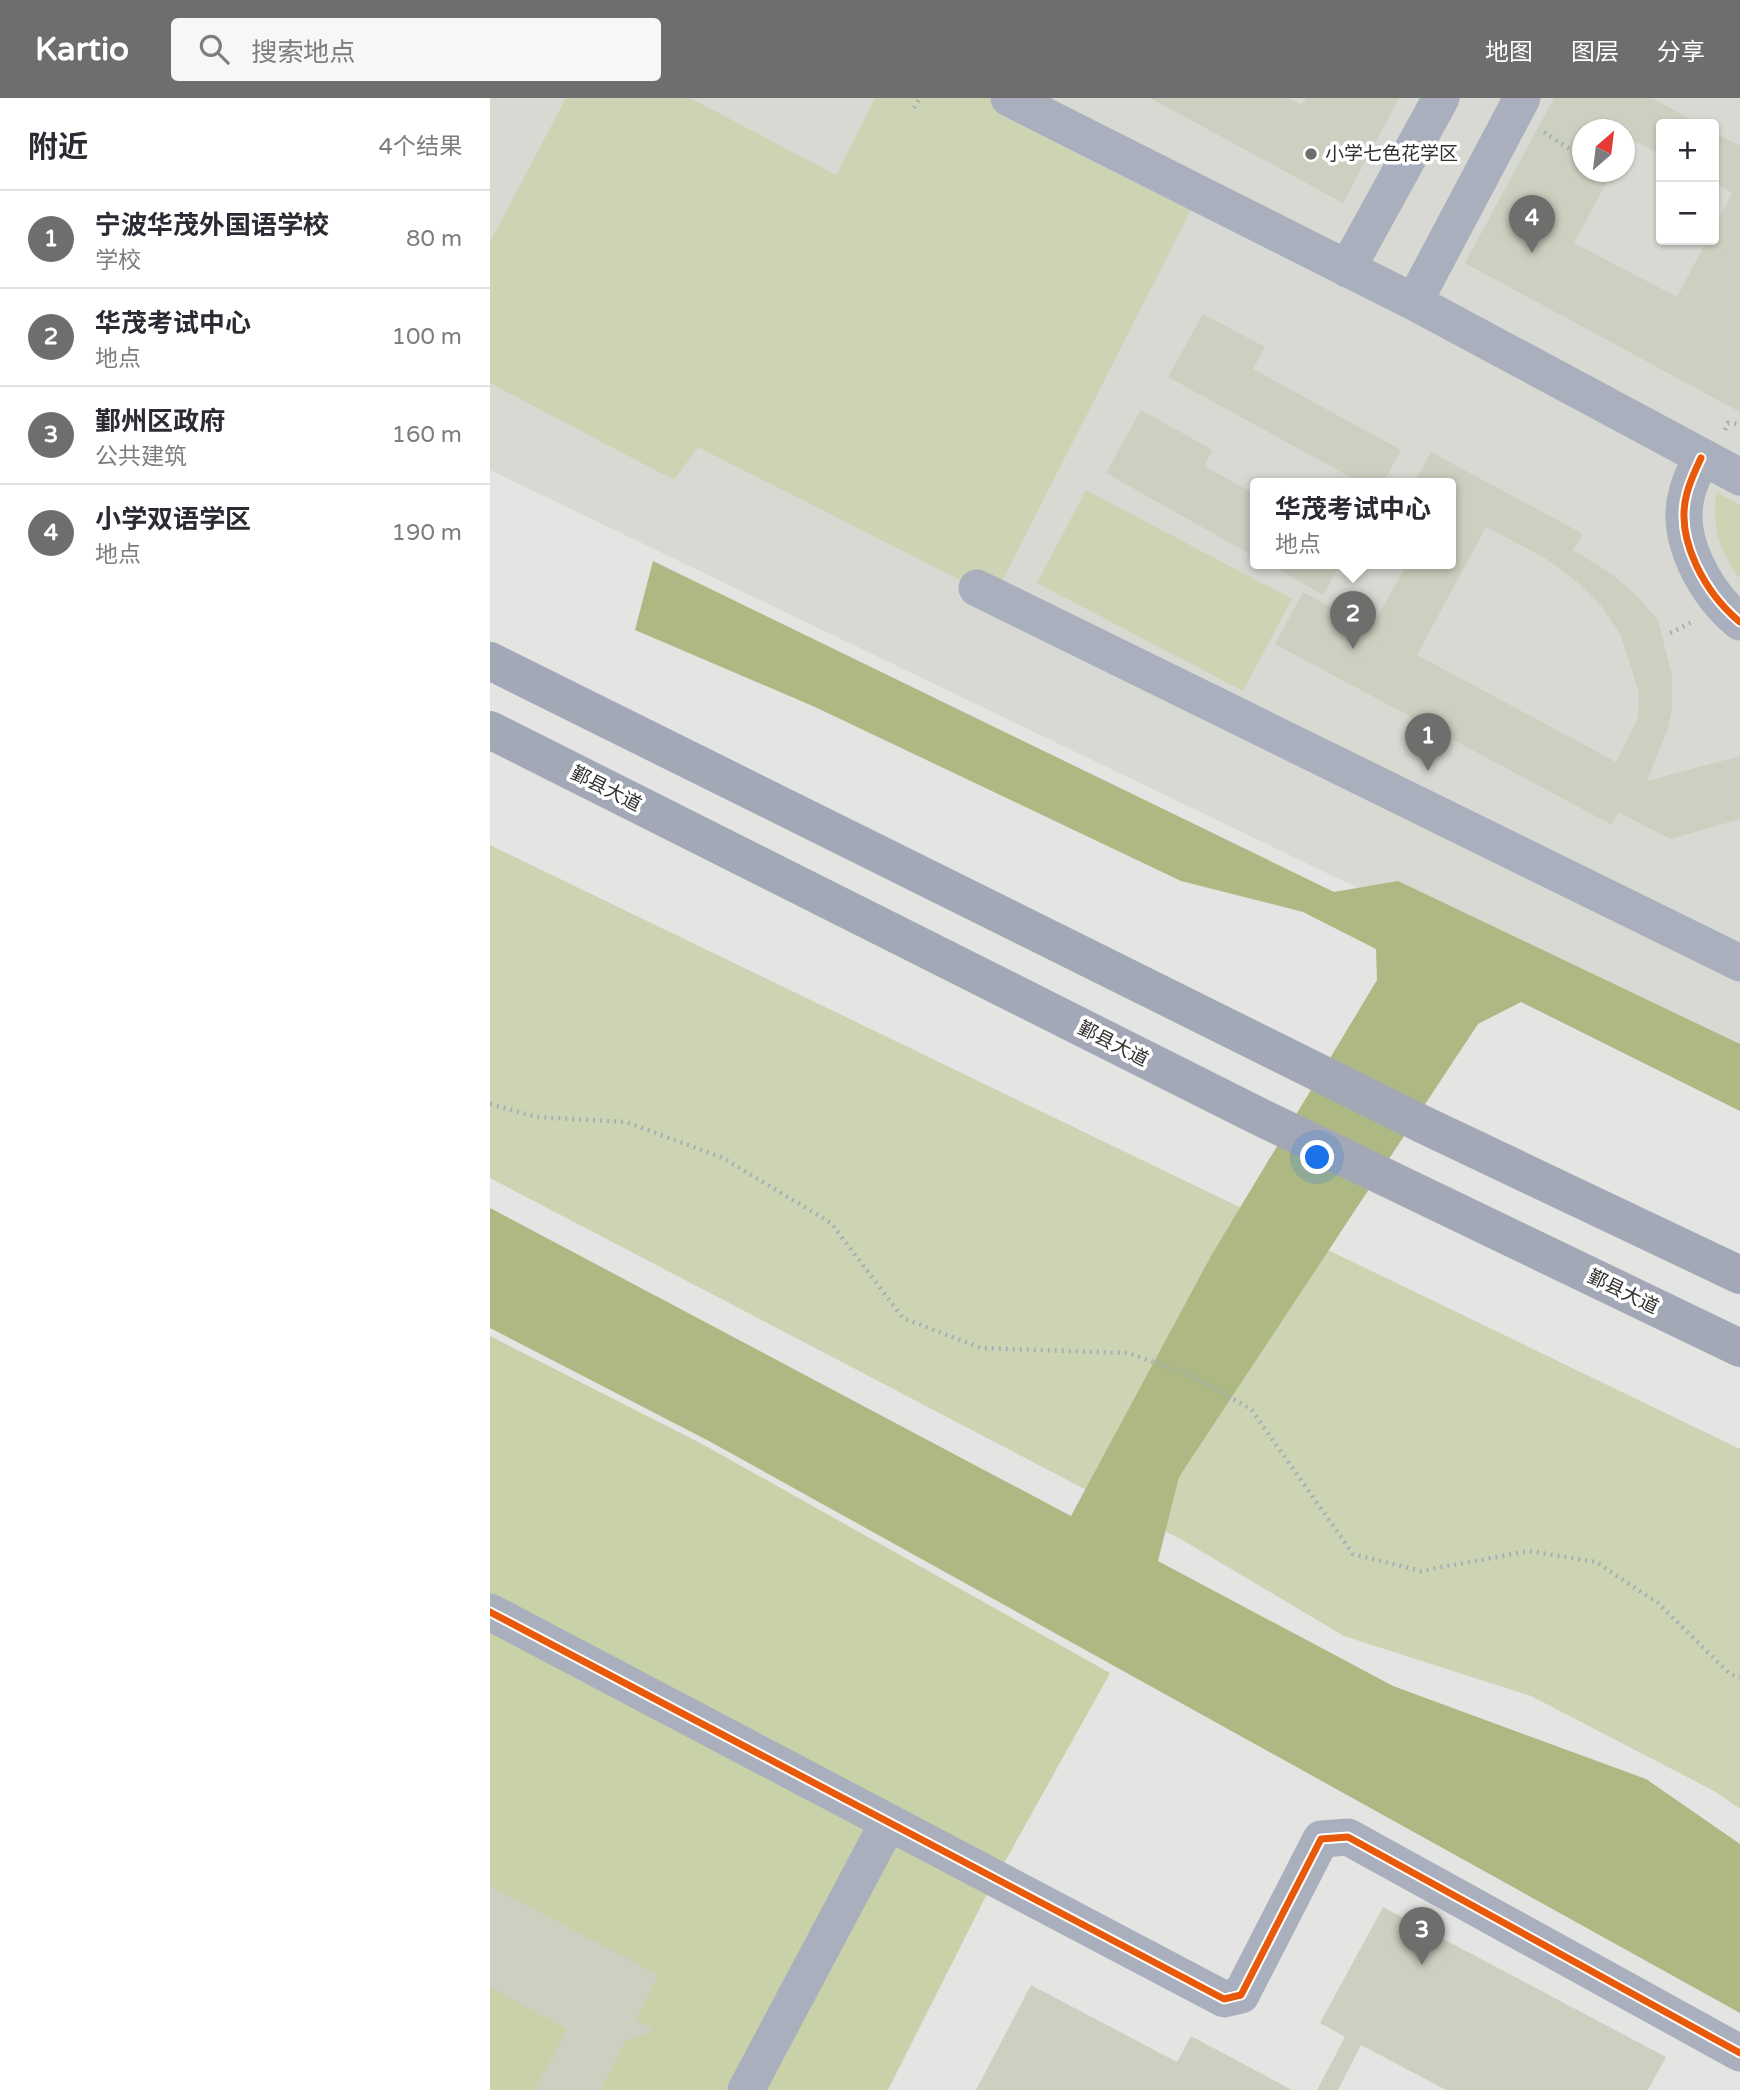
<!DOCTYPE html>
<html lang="zh">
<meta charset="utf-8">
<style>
body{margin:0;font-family:"Varela Round","Noto Sans SC",sans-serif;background:#f7f7f7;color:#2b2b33}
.controls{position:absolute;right:21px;top:21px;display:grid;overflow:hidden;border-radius:7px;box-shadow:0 2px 5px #0004}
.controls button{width:63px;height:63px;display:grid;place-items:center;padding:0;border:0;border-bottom:2px solid #e1e1e2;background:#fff;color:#2b2b33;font:35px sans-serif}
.compass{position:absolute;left:1082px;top:21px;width:63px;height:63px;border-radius:50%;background:#fff;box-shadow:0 2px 5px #0004;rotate:28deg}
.you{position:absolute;left:828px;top:1060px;width:24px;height:24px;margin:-18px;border:5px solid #fff;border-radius:50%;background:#1a73e8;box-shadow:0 0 0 10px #1a73e833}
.badge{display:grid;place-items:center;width:46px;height:46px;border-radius:50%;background:#6e6f6d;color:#fff;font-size:23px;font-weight:700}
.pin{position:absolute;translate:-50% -58px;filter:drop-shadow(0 2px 4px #0008)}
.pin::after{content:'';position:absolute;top:37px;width:24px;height:21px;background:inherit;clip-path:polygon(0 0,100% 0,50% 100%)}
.popup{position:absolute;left:760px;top:380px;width:206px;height:91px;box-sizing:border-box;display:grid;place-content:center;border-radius:7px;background:#fff;filter:drop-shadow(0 2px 5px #0005);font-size:23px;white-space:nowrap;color:#7c7c81}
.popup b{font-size:26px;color:#2b2b33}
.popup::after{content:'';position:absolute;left:50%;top:100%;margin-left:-14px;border:14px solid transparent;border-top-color:#fff}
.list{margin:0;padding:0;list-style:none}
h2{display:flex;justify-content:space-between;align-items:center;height:91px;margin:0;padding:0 28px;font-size:30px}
h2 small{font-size:23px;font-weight:400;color:#7c7c81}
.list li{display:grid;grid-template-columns:46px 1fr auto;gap:21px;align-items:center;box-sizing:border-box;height:98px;padding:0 28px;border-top:2px solid #e1e1e2}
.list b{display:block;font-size:26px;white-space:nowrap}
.list p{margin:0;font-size:23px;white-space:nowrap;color:#7c7c81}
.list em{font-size:23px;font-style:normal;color:#7c7c81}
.icon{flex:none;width:38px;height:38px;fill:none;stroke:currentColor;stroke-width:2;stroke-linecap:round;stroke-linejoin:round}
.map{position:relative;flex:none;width:1250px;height:1992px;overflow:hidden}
header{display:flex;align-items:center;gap:42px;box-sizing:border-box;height:98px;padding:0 35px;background:#6e6f6d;color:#fff}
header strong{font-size:33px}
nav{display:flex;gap:38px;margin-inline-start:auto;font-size:24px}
.search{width:490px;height:63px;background:#f7f7f7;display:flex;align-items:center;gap:18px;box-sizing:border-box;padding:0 24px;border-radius:7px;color:#7c7c81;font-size:26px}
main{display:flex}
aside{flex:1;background:#fff}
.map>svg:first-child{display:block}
.built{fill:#d7d9d2;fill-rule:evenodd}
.green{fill:#ccd4b3}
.forest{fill:#c8d1a7}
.water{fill:#adb883}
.building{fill:#ccd0c0;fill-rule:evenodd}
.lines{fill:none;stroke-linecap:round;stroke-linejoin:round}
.path{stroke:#abaeb6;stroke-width:4.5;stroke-dasharray:2 5;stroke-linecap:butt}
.minor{stroke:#aaafbe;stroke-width:37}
.major{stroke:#a3a8b6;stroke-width:38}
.cycleway-casing{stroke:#fff;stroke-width:11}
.cycleway{stroke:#e8590c;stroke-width:7}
.poi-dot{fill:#6e6f6d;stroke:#fff;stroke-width:2.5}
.labels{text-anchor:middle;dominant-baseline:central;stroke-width:7;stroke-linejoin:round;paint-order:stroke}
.poi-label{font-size:19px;fill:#2f2f2e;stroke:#fff;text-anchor:start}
.street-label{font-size:19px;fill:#2f2f2e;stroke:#fff}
</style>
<header>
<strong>Kartio</strong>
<div class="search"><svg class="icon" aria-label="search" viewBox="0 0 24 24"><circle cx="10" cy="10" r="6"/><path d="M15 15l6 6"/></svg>搜索地点</div>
<nav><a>地图</a><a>图层</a><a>分享</a></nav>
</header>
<main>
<aside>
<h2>附近<small>4个结果</small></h2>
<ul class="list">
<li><span class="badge">1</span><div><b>宁波华茂外国语学校</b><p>学校</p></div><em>80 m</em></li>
<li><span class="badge">2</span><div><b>华茂考试中心</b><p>地点</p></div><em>100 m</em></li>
<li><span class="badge">3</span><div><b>鄞州区政府</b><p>公共建筑</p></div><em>160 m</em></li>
<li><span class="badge">4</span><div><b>小学双语学区</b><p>地点</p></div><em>190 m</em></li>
</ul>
</aside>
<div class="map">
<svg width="1250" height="1992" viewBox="0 0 1250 1992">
<rect width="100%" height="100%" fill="#e4e5e3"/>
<!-- built -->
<path class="built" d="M 0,0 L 1250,0 L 1250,974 L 0,372 ZM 1171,26 L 1224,26 L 1224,142 L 1171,142 ZM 1092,32 L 1134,32 L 1134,74 L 1092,74 ZM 765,385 L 961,385 L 961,465 L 765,465 Z"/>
<!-- green -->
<path class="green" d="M 76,0 L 200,0 L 346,77 L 385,0 L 519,0 L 709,96 L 504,499 L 208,349 L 184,382 L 0,285 L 0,144 Z
M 596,392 L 802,501 L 753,593 L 547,485 Z
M 1226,394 L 1250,407 L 1250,481 C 1228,450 1223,433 1226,394 Z
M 0,747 L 1250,1351 L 1250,1711 L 1226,1694 L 1041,1598 L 854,1538 L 694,1443 L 0,1080 Z"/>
<!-- forest -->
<path class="forest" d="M 0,1238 L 214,1347 L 620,1575 L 498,1794 L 398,1992 L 0,1992 Z"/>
<!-- water -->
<path class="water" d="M 163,463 L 844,794 L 908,783 L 1250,946 L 1250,1013 L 1031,904 L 988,926 L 689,1379 L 668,1463 L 903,1588 L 1156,1681 L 1250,1746 L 1250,1915 L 217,1342 L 0,1230 L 0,1110 L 581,1418 L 721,1158 L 887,882 L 886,851 L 813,814 L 691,783 L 325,609 L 145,532 Z"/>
<!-- building -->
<path class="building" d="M 660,0 L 799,0 L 812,7 L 816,0 L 909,0 L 853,105 Z
M 1064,0 L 1162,0 L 1210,26 L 1171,26 L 1171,57 L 1139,40 L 1134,49 L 1134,32 L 1092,32 L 1092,74 L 1122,74 L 1084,145 L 1187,199 L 1217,142 L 1224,142 L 1224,130 L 1242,95 L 1224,85 L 1224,34 L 1250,48 L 1250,314 L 975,165 Z
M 713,216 L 775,249 L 763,271 L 911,352 L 893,385 L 871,385 L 678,279 Z
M 651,312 L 723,352 L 714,368 L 765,396 L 765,459 L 616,375 Z
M 941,354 L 1093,436 L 1083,452 L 1120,475 L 1147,498 L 1168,522 L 1182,578 L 1182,611 L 1178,630 L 1157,683 L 1250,658 L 1250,721 L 1181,741 L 1128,714 L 1122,727 L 785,546 L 813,494 L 881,531 L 917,465 L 961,465 L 961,385 L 924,385 ZM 996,429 L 1055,460 L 1087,484 L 1111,508 L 1130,535 L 1149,595 L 1148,620 L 1126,664 L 927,557 Z
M 777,465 L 851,465 L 833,497 Z
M 0,1788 L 169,1877 L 146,1921 L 165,1932 L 136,1943 L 110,1992 L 44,1992 L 77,1931 L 0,1890 Z
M 893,1809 L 1176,1959 L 1158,1992 L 956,1992 L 871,1947 L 848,1992 L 827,1992 L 855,1939 L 830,1925 Z
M 541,1887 L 687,1964 L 701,1938 L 802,1992 L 486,1992 Z"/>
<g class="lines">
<!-- path -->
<path class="path" d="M 424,10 L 430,0
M 1054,34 L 1081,52
M 1235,332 L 1238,325 L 1250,326
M 1180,535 L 1202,524
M 0,1006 L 47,1019 L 136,1024 L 233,1060 L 341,1125 L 413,1220 L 491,1250 L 638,1255 L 698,1276 L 761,1311 L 863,1456 L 931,1473 L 1039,1453 L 1106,1464 L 1168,1505 L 1240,1576 L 1250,1579"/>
<!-- minor -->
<path class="minor" d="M 519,0 L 924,204 L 1250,379
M 857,171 L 951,0
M 924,204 L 1032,0
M 1211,360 C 1206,371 1200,383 1197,395 C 1184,441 1216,496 1250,524
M 487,490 L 1250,865
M 0,1514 L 734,1901 L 751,1897 L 831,1741 L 858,1739 L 1250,1955
M 256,1992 L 398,1725"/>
<!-- major -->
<path class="major" d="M 0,563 L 932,1026 L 1250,1177
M 0,632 L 768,1018 L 1250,1250"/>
<defs>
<path id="cycleway" d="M 1211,360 C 1206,371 1200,383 1197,395 C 1184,441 1216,496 1250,524
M 0,1514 L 734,1901 L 751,1897 L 831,1741 L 858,1739 L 1250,1955"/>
</defs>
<!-- cycleway casing -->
<use href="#cycleway" class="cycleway-casing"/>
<!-- cycleway -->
<use href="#cycleway" class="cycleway"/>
</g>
<!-- markers -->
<circle class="poi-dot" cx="821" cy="56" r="7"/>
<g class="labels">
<!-- poi labels -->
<g class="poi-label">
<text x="835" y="56">小学七色花学区</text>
</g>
<!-- street labels -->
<g class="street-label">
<text transform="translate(116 691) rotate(27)">鄞县大道</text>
<text transform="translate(623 946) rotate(27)">鄞县大道</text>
<text transform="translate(1133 1194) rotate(26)">鄞县大道</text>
</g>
</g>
</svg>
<div class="controls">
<button>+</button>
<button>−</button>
</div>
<svg class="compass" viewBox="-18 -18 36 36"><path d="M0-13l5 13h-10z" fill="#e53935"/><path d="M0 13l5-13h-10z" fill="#7c7c81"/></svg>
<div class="you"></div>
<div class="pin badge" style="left:938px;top:673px">1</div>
<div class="pin badge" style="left:863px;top:551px">2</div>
<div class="popup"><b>华茂考试中心</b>地点</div>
<div class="pin badge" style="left:932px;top:1867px">3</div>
<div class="pin badge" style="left:1042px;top:155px">4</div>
</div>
</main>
